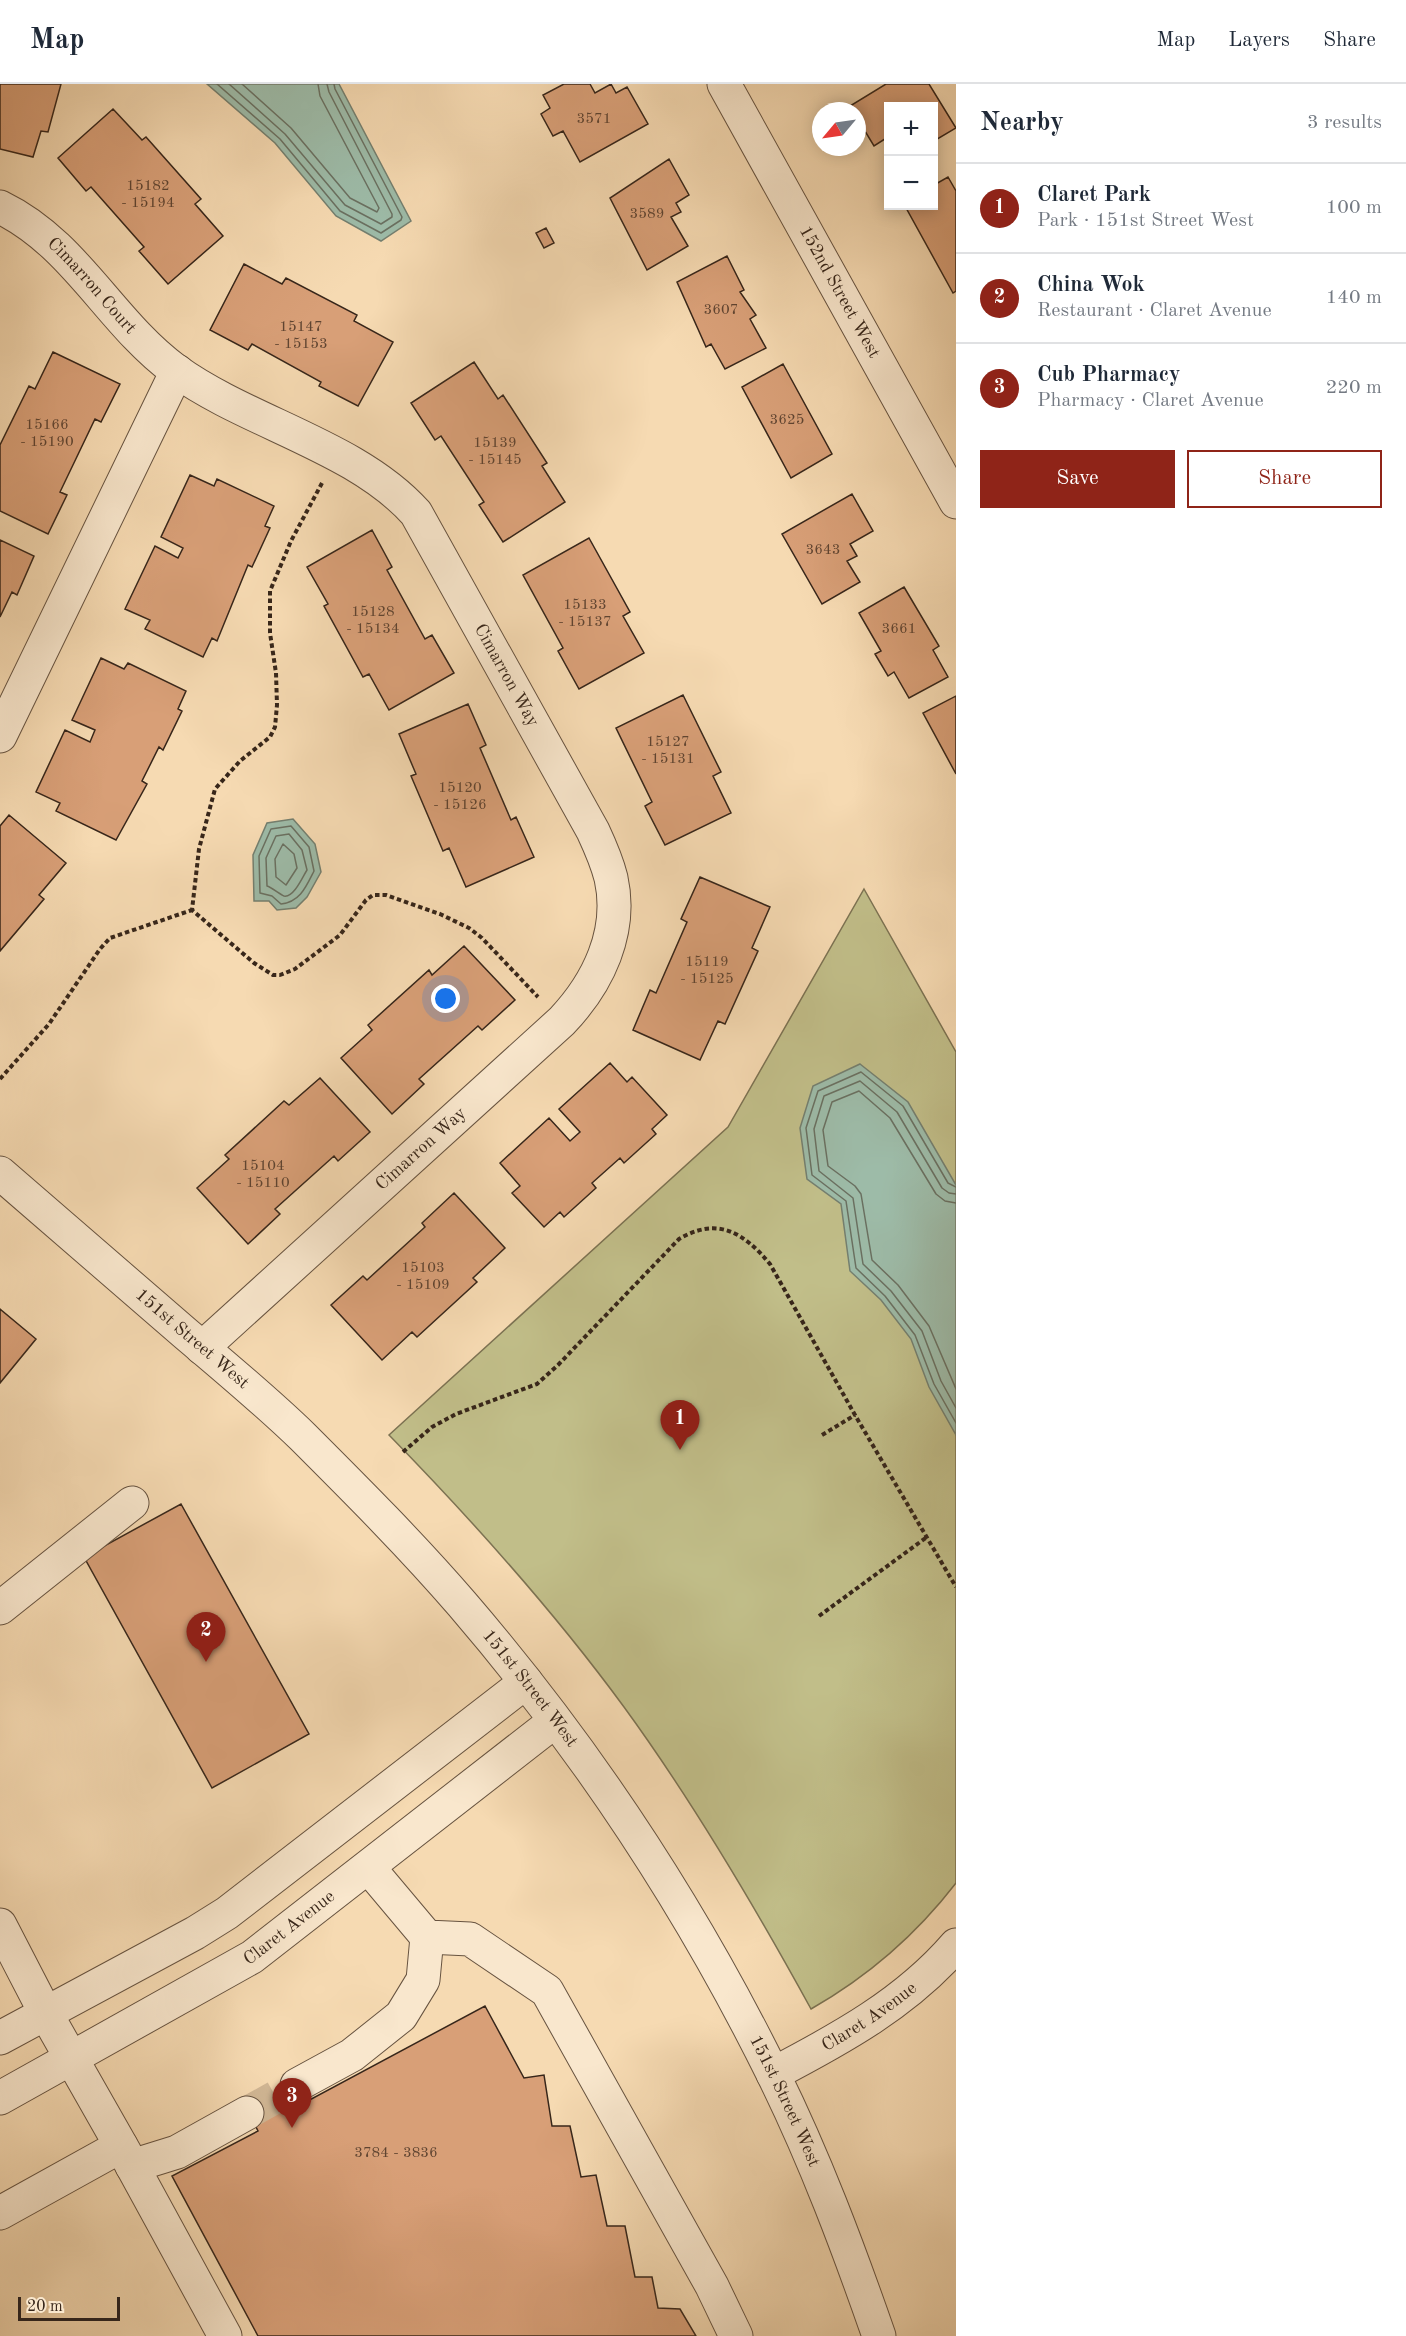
<!DOCTYPE html>
<meta charset="utf-8">
<style>
body{margin:0;font-family:"Old Standard TT",serif;background:#f2f2f3;color:#1f2937}
.controls{position:absolute;right:18px;top:18px;display:grid;overflow:hidden;border-radius:0px;box-shadow:0 3px 15px #0003}
.controls button{width:54px;height:54px;display:grid;place-items:center;padding:0;border:0;border-bottom:2px solid #e0e1e3;background:#fff;color:#1f2937;font:30px sans-serif}
.compass{position:absolute;left:812px;top:18px;width:54px;height:54px;border-radius:50%;background:#fff;box-shadow:0 3px 15px #0003;rotate:241deg}
.scale{position:absolute;left:18px;bottom:15px;width:102px;box-sizing:border-box;padding-left:6px;border:3px solid #37261a;border-top:0;font-size:16px;line-height:21px;white-space:nowrap;color:#37261a;-webkit-text-stroke:4px #f9e7cd;paint-order:stroke}
.you{position:absolute;left:446px;top:915px;width:21px;height:21px;margin:-15px;border:4px solid #fff;border-radius:50%;background:#1a73e8;box-shadow:0 0 0 9px #1a73e833}
.badge{display:grid;place-items:center;width:39px;height:39px;border-radius:50%;background:#8f2418;color:#fff;font-size:20px;font-weight:700}
.pin{position:absolute;translate:-50% -50px;filter:drop-shadow(0 2px 3px #0008)}
.pin::after{content:'';position:absolute;top:32px;width:21px;height:18px;background:inherit;clip-path:polygon(0 0,100% 0,50% 100%)}
.list{margin:0;padding:0;list-style:none}
h2{display:flex;justify-content:space-between;align-items:center;height:78px;margin:0;padding:0 24px;font-size:26px}
h2 small{font-size:20px;font-weight:400;color:#747a83}
.list li{display:grid;grid-template-columns:39px 1fr auto;gap:18px;align-items:center;box-sizing:border-box;height:90px;padding:0 24px;border-top:2px solid #e0e1e3}
.list b{display:block;font-size:22px;white-space:nowrap}
.list p{margin:0;font-size:20px;white-space:nowrap;color:#747a83}
.list em{font-size:20px;font-style:normal;color:#747a83}
.actions{display:flex;gap:12px;padding:18px 24px}
.actions a{flex:1;padding:14px 0;border:2px solid #8f2418;border-radius:0px;text-align:center;font-size:21px;color:#8f2418}
.actions .main{background:#8f2418;color:#fff}
.map{position:relative;flex:none;width:956px;height:2252px;overflow:hidden}
header{display:flex;align-items:center;gap:36px;box-sizing:border-box;height:84px;padding:0 30px;background:#fff;border-bottom:2px solid #e0e1e3}
header strong{font-size:28px}
nav{display:flex;gap:33px;margin-inline-start:auto;font-size:21px}
main{display:flex}
aside{flex:1;background:#fff}
.map>svg:first-child{display:block}
.green{fill:#c1be89;stroke:#7c7252;stroke-width:1.5}
.water{fill:#9dbba8;stroke:#747f6f;stroke-width:1.5}
.lines{fill:none;stroke-linecap:round;stroke-linejoin:round}
.shore{stroke:#6a7061;stroke-width:1.5}
.building{fill:#d89f77;stroke:#37261a;stroke-width:1.5}
.minor-tunnel{stroke:#d0b694;stroke-width:33;stroke-dasharray:33 16;stroke-linecap:butt}
.minor-casing{stroke:#675340;stroke-width:35}
.path{stroke:#37261a;stroke-width:4;stroke-dasharray:4.5 3;stroke-linecap:butt}
.minor{stroke:#f9e7cd;stroke-width:33}
.labels{text-anchor:middle;dominant-baseline:central;stroke-width:4.5;stroke-linejoin:round;paint-order:stroke}
.number-label{font-size:15px;fill:#5f4431}
.street-label{font-size:18px;fill:#37261a;stroke:#f9e7cd}
</style>
<header>
<strong>Map</strong>
<nav><a>Map</a><a>Layers</a><a>Share</a></nav>
</header>
<main>
<div class="map">
<svg width="956" height="2252" viewBox="0 0 956 2252">
<rect width="100%" height="100%" fill="#f6dab2"/>
<filter id="stains"><feTurbulence type="fractalNoise" baseFrequency=".00333" numOctaves="4"/><feColorMatrix values="0 0 0 0 .2 0 0 0 0 .09 0 0 0 0 .02 0 0 0 .5 -.17"/></filter>
<radialGradient id="worn" r=".72"><stop offset=".6" stop-color="#630" stop-opacity="0"/><stop offset="1" stop-color="#630" stop-opacity=".3"/></radialGradient>
<!-- green -->
<path class="green" d="M 864,805 L 956,968 L 956,1799 C 916,1851 869,1892 811,1925 C 754,1821 694,1719 624,1623 C 553,1526 473,1437 389,1351 L 728,1043 Z"/>
<!-- water -->
<path class="water" d="M 207,0 L 339,0 L 411,137 L 381,157 L 336,132 L 275,59 Z
M 293,735 L 315,760 L 321,788 L 307,813 L 296,824 L 277,826 L 269,817 L 254,817 L 253,771 L 267,739 Z
M 860,980 L 908,1018 L 956,1101 L 956,1351 L 929,1303 L 911,1255 L 881,1216 L 850,1187 L 841,1120 L 807,1095 L 800,1044 L 813,1002 Z"/>
<g class="lines">
<!-- shore -->
<path class="shore" d="M 217,0 L 280,55 L 340,127 L 381,149 L 401,136 L 402,133 L 335,5 L 334,0
M 229,0 L 285,50 L 345,121 L 381,140 L 392,133 L 392,130 L 329,8 L 327,0
M 242,0 L 291,44 L 350,114 L 377,128 L 379,124 L 320,12 L 318,0
M 291,742 L 309,763 L 314,787 C 306,803 300,818 281,820 L 272,812 L 260,809 L 259,772 L 271,745 Z
M 289,750 L 302,766 L 307,786 C 303,792 294,814 284,812 C 281,811 271,803 267,802 L 266,774 L 276,752 Z
M 283,760 L 294,770 L 297,784 L 286,801 L 276,793 L 275,775 Z
M 956,1103 L 948,1099 L 903,1022 L 861,988 L 818,1007 L 806,1044 L 812,1091 L 846,1117 L 856,1184 L 885,1212 L 915,1251 L 934,1300 L 956,1339
M 956,1110 L 949,1109 L 942,1104 L 897,1028 L 860,997 L 824,1012 L 814,1045 L 819,1087 L 853,1114 L 863,1180 L 891,1207 L 922,1247 L 941,1297 L 956,1324
M 956,1119 L 945,1117 L 936,1110 L 890,1034 L 859,1007 L 832,1018 L 823,1046 L 828,1082 L 855,1102 L 861,1110 L 872,1176 L 898,1201 L 929,1242 L 956,1305"/>
</g>
<!-- building -->
<path class="building" d="M 0,0 L 61,0 L 48,48 L 41,47 L 33,73 L 0,65 Z
M 564,0 L 590,0 L 595,9 L 611,0 L 616,9 L 627,3 L 648,40 L 580,78 L 563,47 L 553,52 L 541,30 L 550,24 L 543,11 Z
M 886,0 L 929,0 L 956,44 L 934,57 L 934,22 L 888,22 L 888,53 L 874,62 L 857,34 L 857,27 L 853,27 L 850,22 Z
M 113,25 L 142,56 L 146,53 L 201,115 L 195,120 L 223,152 L 168,200 L 139,167 L 144,163 L 91,103 L 86,107 L 58,74 Z
M 669,75 L 689,111 L 676,119 L 681,128 L 671,133 L 688,162 L 647,186 L 610,114 Z
M 948,93 L 956,107 L 956,207 L 953,209 L 905,122 L 934,122 L 934,101 Z
M 546,144 L 554,159 L 544,164 L 536,149 Z
M 727,172 L 744,206 L 740,208 L 756,231 L 750,235 L 766,264 L 725,285 L 711,260 L 706,263 L 677,198 Z
M 244,180 L 282,200 L 286,194 L 357,231 L 354,237 L 393,258 L 358,322 L 319,302 L 321,298 L 252,260 L 248,266 L 210,246 Z
M 53,268 L 120,300 L 101,338 L 95,335 L 60,408 L 67,411 L 48,450 L 0,427 L 0,361 L 29,302 L 35,305 Z
M 474,278 L 498,315 L 503,311 L 547,379 L 542,382 L 565,418 L 503,458 L 479,421 L 484,418 L 441,352 L 435,356 L 411,319 Z
M 783,280 L 832,370 L 791,394 L 742,303 Z
M 190,391 L 214,402 L 217,395 L 274,422 L 265,442 L 270,444 L 252,483 L 248,481 L 217,557 L 212,554 L 203,573 L 145,545 L 150,536 L 125,525 L 155,462 L 178,474 L 183,464 L 161,453 Z
M 852,410 L 873,447 L 850,460 L 857,472 L 847,477 L 860,498 L 822,520 L 782,450 Z
M 372,446 L 392,483 L 387,486 L 425,555 L 432,551 L 454,589 L 389,626 L 369,590 L 363,593 L 324,522 L 328,520 L 307,483 Z
M 589,454 L 630,528 L 623,532 L 644,569 L 579,605 L 558,567 L 563,564 L 523,491 Z
M 0,456 L 34,472 L 17,511 L 12,508 L 0,533 Z
M 904,503 L 939,562 L 933,566 L 948,593 L 909,614 L 894,588 L 888,592 L 875,570 L 881,567 L 859,529 Z
M 101,574 L 124,585 L 128,579 L 186,607 L 178,625 L 182,627 L 163,666 L 159,663 L 142,697 L 147,700 L 116,756 L 56,727 L 60,719 L 36,708 L 65,646 L 90,658 L 95,646 L 72,636 Z
M 683,611 L 721,688 L 713,692 L 731,729 L 665,761 L 645,722 L 652,718 L 616,644 Z
M 956,612 L 956,690 L 923,629 Z
M 468,620 L 486,661 L 480,664 L 511,736 L 516,733 L 534,773 L 466,803 L 449,764 L 443,767 L 411,692 L 416,690 L 399,650 Z
M 9,731 L 66,779 L 39,811 L 44,815 L 0,867 L 0,742 Z
M 700,793 L 770,823 L 752,864 L 758,867 L 725,940 L 718,937 L 700,976 L 633,946 L 650,906 L 656,909 L 687,838 L 681,835 Z
M 464,862 L 515,916 L 482,946 L 478,942 L 419,995 L 424,1000 L 392,1030 L 341,974 L 372,946 L 368,941 L 429,886 L 432,891 Z
M 610,979 L 627,998 L 632,993 L 667,1031 L 652,1045 L 656,1050 L 624,1079 L 620,1074 L 592,1099 L 596,1104 L 564,1133 L 560,1128 L 544,1143 L 512,1109 L 520,1102 L 500,1079 L 549,1034 L 570,1057 L 580,1048 L 559,1025 Z
M 320,994 L 370,1048 L 338,1077 L 334,1072 L 275,1125 L 280,1130 L 248,1160 L 197,1104 L 229,1075 L 225,1071 L 284,1017 L 289,1021 Z
M 454,1109 L 505,1164 L 473,1194 L 477,1198 L 417,1253 L 412,1248 L 382,1276 L 331,1221 L 363,1192 L 367,1196 L 425,1143 L 422,1139 Z
M 0,1225 L 36,1255 L 0,1299 Z
M 181,1420 L 309,1650 L 212,1704 L 84,1473 Z
M 485,1922 L 524,1994 L 544,1991 L 552,2042 L 570,2042 L 581,2093 L 596,2091 L 607,2142 L 625,2142 L 635,2193 L 652,2193 L 658,2224 L 680,2225 L 696,2252 L 258,2252 L 172,2092 L 258,2047 L 249,2029 L 296,2004 L 304,2019 Z"/>
<g class="lines">
<!-- minor-tunnel -->
<path class="minor-tunnel" d="M 247,2029 L 297,2001"/>
<defs>
<g id="minor">
<path id="s1" d="M 724,0 L 956,418"/>
<path id="s2" d="M 0,123 C 76,160 109,237 175,286 C 248,339 356,362 416,429 L 593,747 C 600,762 607,778 611,794 C 623,848 598,899 562,937 L 202,1264"/>
<path d="M 0,652 L 177,287"/>
<path id="s3" d="M 0,1089 C 62,1143 124,1196 186,1250 C 225,1283 266,1317 303,1353 C 357,1407 412,1462 462,1520 C 585,1663 690,1822 773,1990 C 815,2075 848,2163 879,2252"/>
<path d="M 0,1524 L 132,1419"/>
<path d="M 369,1784 L 427,1853 L 470,1855 L 547,1907 L 712,2202 L 736,2252"/>
<path d="M 0,1841 L 45,1928 L 124,2067 L 225,2252"/>
<path d="M 0,1954 L 195,1849 L 227,1829 L 526,1598"/>
<path id="s4" d="M 773,1990 C 840,1955 906,1919 956,1861"/>
<path d="M 297,2001 L 352,1971 L 401,1932 L 423,1896 L 427,1853"/>
<path id="s5" d="M 0,2014 L 252,1873 L 555,1637"/>
<path d="M 132,2082 L 177,2068 L 247,2029"/>
<path d="M 0,2129 L 121,2062"/>
</g>
</defs>
<!-- minor casing -->
<use href="#minor" class="minor-casing"/>
<!-- path -->
<path class="path" d="M 322,399 L 291,457 L 270,507 L 270,549 L 276,589 L 277,621 L 275,643 L 270,653 L 240,677 L 215,705 L 199,765 L 192,826 L 254,879 L 273,891 L 280,891 L 295,885 L 340,851 L 366,816 L 373,811 L 386,811 L 440,830 L 469,844 L 482,854 L 538,913
M 0,995 L 49,940 L 100,865 L 110,854 L 192,826
M 822,1351 L 855,1331
M 403,1368 L 432,1343 L 456,1330 L 537,1300 L 558,1281 L 679,1155 C 718,1132 744,1149 770,1180 L 855,1331 L 956,1503
M 819,1532 L 927,1453"/>
<!-- minor -->
<use href="#minor" class="minor"/>
</g>
<g class="labels">
<!-- number labels -->
<g class="number-label">
<text x="594" y="35">3571</text>
<text x="148" y="102">15182<tspan x="148" dy="17">- 15194</tspan></text>
<text x="647" y="130">3589</text>
<text x="721" y="226">3607</text>
<text x="301" y="243">15147<tspan x="301" dy="17">- 15153</tspan></text>
<text x="787" y="336">3625</text>
<text x="47" y="341">15166<tspan x="47" dy="17">- 15190</tspan></text>
<text x="495" y="359">15139<tspan x="495" dy="17">- 15145</tspan></text>
<text x="823" y="466">3643</text>
<text x="585" y="521">15133<tspan x="585" dy="17">- 15137</tspan></text>
<text x="373" y="528">15128<tspan x="373" dy="17">- 15134</tspan></text>
<text x="899" y="545">3661</text>
<text x="668" y="658">15127<tspan x="668" dy="17">- 15131</tspan></text>
<text x="460" y="704">15120<tspan x="460" dy="17">- 15126</tspan></text>
<text x="707" y="878">15119<tspan x="707" dy="17">- 15125</tspan></text>
<text x="263" y="1082">15104<tspan x="263" dy="17">- 15110</tspan></text>
<text x="423" y="1184">15103<tspan x="423" dy="17">- 15109</tspan></text>
<text x="396" y="2069">3784 - 3836</text>
</g>
<!-- street labels -->
<g class="street-label">
<text stroke="none"><textPath href="#s2" startOffset="122">Cimarron Court</textPath></text>
<text stroke="none"><textPath href="#s1" startOffset="238">152nd Street West</textPath></text>
<text stroke="none"><textPath href="#s2" startOffset="708">Cimarron Way</textPath></text>
<text transform="translate(421 1065) rotate(-42)">Cimarron Way</text>
<text stroke="none"><textPath href="#s3" startOffset="254">151st Street West</textPath></text>
<text stroke="none"><textPath href="#s3" startOffset="741">151st Street West</textPath></text>
<text stroke="none"><textPath href="#s5" startOffset="336">Claret Avenue</textPath></text>
<text stroke="none"><textPath href="#s4" startOffset="112">Claret Avenue</textPath></text>
<text stroke="none"><textPath href="#s3" startOffset="1227">151st Street West</textPath></text>
</g>
</g>
<rect width="100%" height="100%" filter="url(#stains)"/>
<rect width="100%" height="100%" fill="url(#worn)"/>
</svg>
<div class="controls">
<button>+</button>
<button>−</button>
</div>
<svg class="compass" viewBox="-18 -18 36 36"><path d="M0-13l5 13h-10z" fill="#e53935"/><path d="M0 13l5-13h-10z" fill="#747a83"/></svg>
<div class="scale">20 m</div>
<div class="you"></div>
<div class="pin badge" style="left:680px;top:1366px">1</div>
<div class="pin badge" style="left:206px;top:1578px">2</div>
<div class="pin badge" style="left:292px;top:2044px">3</div>
</div>
<aside>
<h2>Nearby<small>3 results</small></h2>
<ul class="list">
<li><span class="badge">1</span><div><b>Claret Park</b><p>Park · 151st Street West</p></div><em>100 m</em></li>
<li><span class="badge">2</span><div><b>China Wok</b><p>Restaurant · Claret Avenue</p></div><em>140 m</em></li>
<li><span class="badge">3</span><div><b>Cub Pharmacy</b><p>Pharmacy · Claret Avenue</p></div><em>220 m</em></li>
</ul>
<div class="actions"><a class="main">Save</a><a>Share</a></div>
</aside>
</main>
